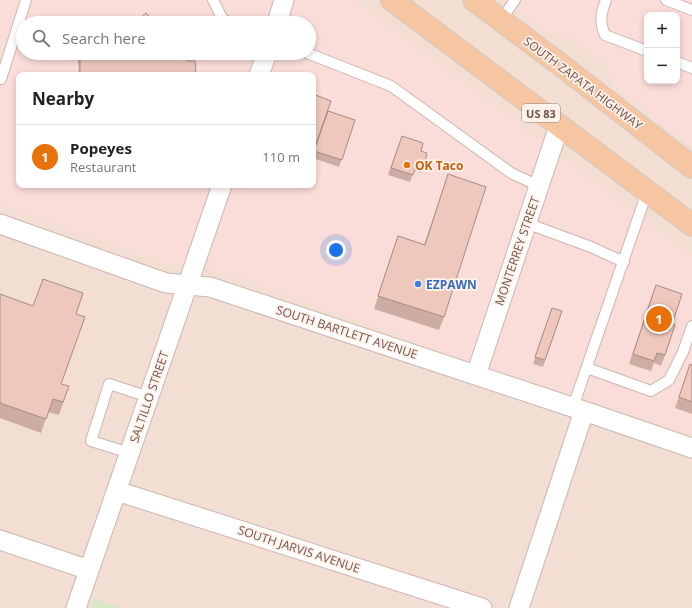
<!DOCTYPE html>
<meta charset="utf-8">
<style>
body{margin:0;font-family:"Open Sans",sans-serif;background:#f2f2f2;color:#222}
.controls{position:absolute;right:12px;top:12px;display:grid;overflow:hidden;border-radius:8px;box-shadow:0 2px 6px #0003}
.controls button{width:36px;height:36px;display:grid;place-items:center;padding:0;border:0;border-bottom:1px solid #e0e0e0;background:#fff;color:#222;font:20px sans-serif}
.you{position:absolute;left:336px;top:250px;width:14px;height:14px;margin:-10px;border:3px solid #fff;border-radius:50%;background:#1a73e8;box-shadow:0 0 0 6px #1a73e833}
.badge{display:grid;place-items:center;width:26px;height:26px;border-radius:50%;background:#0b8043;color:#fff;font-size:13px;font-weight:700}
.pin{position:absolute;translate:-50% -50%;border:2px solid #fff;box-shadow:0 1px 4px #0006}
.list{margin:0;padding:0;list-style:none}
h2{display:flex;justify-content:space-between;align-items:center;height:52px;margin:0;padding:0 16px;font-size:17px}
h2 small{font-size:13px;font-weight:400;color:#767676}
.list li{display:grid;grid-template-columns:26px 1fr auto;gap:12px;align-items:center;box-sizing:border-box;height:64px;padding:0 16px;border-top:1px solid #e0e0e0}
.list b{display:block;font-size:15px;white-space:nowrap}
.list p{margin:0;font-size:13px;white-space:nowrap;color:#767676}
.list em{font-size:13px;font-style:normal;color:#767676}
.icon{flex:none;width:22px;height:22px;fill:none;stroke:currentColor;stroke-width:2;stroke-linecap:round;stroke-linejoin:round}
.map{position:relative;flex:none;width:692px;height:608px;overflow:hidden}
.search{position:absolute;background:#fff;box-shadow:0 2px 6px #0003;left:16px;top:16px;width:300px;height:44px;display:flex;align-items:center;gap:10px;box-sizing:border-box;padding:0 14px;border-radius:22px;color:#767676;font-size:15px}
.panel{position:absolute;background:#fff;box-shadow:0 2px 6px #0003;left:16px;top:72px;width:300px;height:116px;border-radius:8px}
.map>svg:first-child{display:block}
.residential{fill:#f2ded3;fill-rule:evenodd}
.commercial{fill:#fadcd8;fill-rule:evenodd}
.green{fill:#d8e7c4}
.lines{fill:none;stroke-linecap:round;stroke-linejoin:round}
.lane-casing{stroke:#cdb6ae;stroke-width:12}
.street-casing{stroke:#cdb6ae;stroke-width:21}
.primary-casing{stroke:#d4cbc9;stroke-width:24}
.lane{stroke:#fff;stroke-width:10}
.street{stroke:#fff;stroke-width:19}
.primary{stroke:#f5c6a1;stroke-width:22}
.wall{fill:#cdaca3}
.building{fill:#eec8bd;stroke:#a78c84}
.food-dot{fill:#e8710a;stroke:#fef2ea;stroke-width:1.5}
.shop-dot{fill:#3f7fe0;stroke:#fef2ea;stroke-width:1.5}
.labels{text-anchor:middle;dominant-baseline:central;stroke-width:3.5;stroke-linejoin:round;paint-order:stroke}
.shield{fill:#fef2ea;stroke:#9b827b;stroke-width:1}
.shield-label{font-size:11px;font-weight:bold;fill:#71524b}
.street-label{font-size:12px;fill:#71524b;stroke:#fef2ea}
.food-label{font-size:12px;font-weight:bold;fill:#c56008;stroke:#fef2ea;text-anchor:start}
.shop-label{font-size:12px;font-weight:bold;fill:#366cbe;stroke:#fef2ea;text-anchor:start}
</style>
<div class="map">
<svg width="692" height="608" viewBox="0 0 692 608">
<rect width="100%" height="100%" fill="#faeee4"/>
<!-- residential -->
<path class="residential" d="M 0,0 L 692,0 L 692,608 L 0,608 ZM 647,15 L 677,15 L 677,81 L 647,81 ZM 23,23 L 309,23 L 309,53 L 23,53 ZM 19,75 L 313,75 L 313,185 L 19,185 Z"/>
<!-- commercial -->
<path class="commercial" d="M 0,0 L 355,0 L 692,256 L 692,435 L 457,357 L 219,270 L 160,261 L 0,205 ZM 23,23 L 309,23 L 309,53 L 23,53 ZM 19,75 L 313,75 L 313,185 L 19,185 Z
M 503,0 L 692,0 L 692,147 L 617,89 L 606,65 L 570,37 L 556,36 L 543,31 ZM 647,15 L 677,15 L 677,81 L 647,81 Z"/>
<!-- green -->
<path class="green" d="M 94,599 L 122,608 L 91,608 Z"/>
<g class="lines">
<defs>
<path id="lane" d="M 213,0 L 222,18 L 229,23
M 606,0 C 601,13 599,21 605,35 L 647,51
M 666,0 L 692,10
M 501,20 L 515,0
M 307,53 L 391,86 L 511,173 L 539,186
M 677,62 L 692,68
M 1,79 L 26,0
M 526,223 L 591,247 L 624,262
M 587,368 L 651,391 L 669,380 L 683,352 L 692,326
M 573,407 L 647,192
M 130,453 L 91,441 L 109,384 L 149,397"/>
<path id="street" d="M 277,23 L 284,0
M 259,75 L 267,53
M 0,224 L 166,283 L 210,287 L 584,411 L 692,448
M 476,375 L 559,126
M 117,491 L 482,608
M 0,540 L 89,570
M 76,608 L 222,185
M 519,608 L 584,411"/>
<path id="primary" d="M 392,0 L 692,225
M 474,0 L 566,69 L 692,167"/>
</defs>
<!-- lane casing -->
<use href="#lane" class="lane-casing"/>
<!-- street casing -->
<use href="#street" class="street-casing"/>
<!-- primary casing -->
<use href="#primary" class="primary-casing"/>
<!-- lane -->
<use href="#lane" class="lane"/>
<!-- street -->
<use href="#street" class="street"/>
<!-- primary -->
<use href="#primary" class="primary"/>
</g>
<!-- wall -->
<path class="wall" d="M 73,53 L 187,53 L 187,61 L 196,75 L 79,75 L 78,58 Z
M 313,94 L 328,111 L 355,120 L 339,167 L 313,158 Z
M 402,136 L 421,151 L 424,166 L 421,173 L 414,170 L 410,182 L 388,175 Z
M 448,174 L 444,317 L 439,330 L 374,309 L 398,236 L 424,245 Z
M 0,294 L 33,306 L 76,314 L 61,384 L 69,386 L 59,415 L 48,412 L 41,433 L 0,418 Z
M 652,295 L 672,324 L 665,355 L 661,366 L 654,363 L 651,371 L 629,364 Z
M 552,308 L 562,311 L 543,367 L 533,364 Z
M 690,364 L 692,365 L 692,414 L 675,408 Z"/>
<!-- building -->
<path class="building" d="M 146,13 L 156,23 L 137,23 L 137,21 Z
M 78,18 L 83,23 L 74,23 Z
M 78,53 L 187,53 L 187,61 L 195,61 L 196,75 L 80,75 L 80,55 Z
M 313,94 L 331,101 L 315,147 L 313,147 Z
M 328,111 L 355,120 L 342,160 L 314,151 Z
M 402,136 L 423,143 L 421,151 L 427,153 L 424,166 L 417,163 L 413,175 L 391,168 Z
M 448,174 L 486,187 L 444,317 L 378,296 L 398,236 L 425,245 Z
M 43,279 L 83,293 L 76,314 L 85,317 L 61,384 L 69,386 L 63,402 L 53,399 L 46,419 L 0,403 L 0,294 L 33,306 Z
M 656,285 L 682,294 L 672,324 L 675,325 L 665,355 L 657,353 L 654,361 L 633,354 Z
M 552,308 L 562,311 L 545,360 L 535,357 Z
M 690,364 L 692,365 L 692,402 L 679,397 Z"/>
<!-- markers -->
<circle class="food-dot" cx="407" cy="165" r="4"/>
<circle class="shop-dot" cx="418" cy="284" r="4"/>
<g class="labels">
<!-- shield labels -->
<rect class="shield" x="522" y="104" width="38" height="18" rx="3"/>
<g class="shield-label">
<text x="541" y="113">US 83</text>
</g>
<!-- street labels -->
<g class="street-label">
<text transform="translate(583 83) rotate(37)">SOUTH ZAPATA HIGHWAY</text>
<text transform="translate(517 251) rotate(-71)">MONTERREY STREET</text>
<text transform="translate(347 332) rotate(18)">SOUTH BARTLETT AVENUE</text>
<text transform="translate(149 397) rotate(-71)">SALTILLO STREET</text>
<text transform="translate(299 549) rotate(18)">SOUTH JARVIS AVENUE</text>
</g>
<!-- food labels -->
<g class="food-label">
<text x="415" y="165">OK Taco</text>
</g>
<!-- shop labels -->
<g class="shop-label">
<text x="426" y="284">EZPAWN</text>
</g>
</g>
</svg>
<div class="controls">
<button>+</button>
<button>−</button>
</div>
<div class="you"></div>
<div class="pin badge" style="left:659px;top:319px;background:#e8710a">1</div>
<div class="search"><svg class="icon" aria-label="search" viewBox="0 0 24 24"><circle cx="10" cy="10" r="6"/><path d="M15 15l6 6"/></svg>Search here</div>
<section class="panel">
<h2>Nearby<small></small></h2>
<ul class="list">
<li><span class="badge" style="background:#e8710a">1</span><div><b>Popeyes</b><p>Restaurant</p></div><em>110 m</em></li>
</ul>
</section>
</div>
